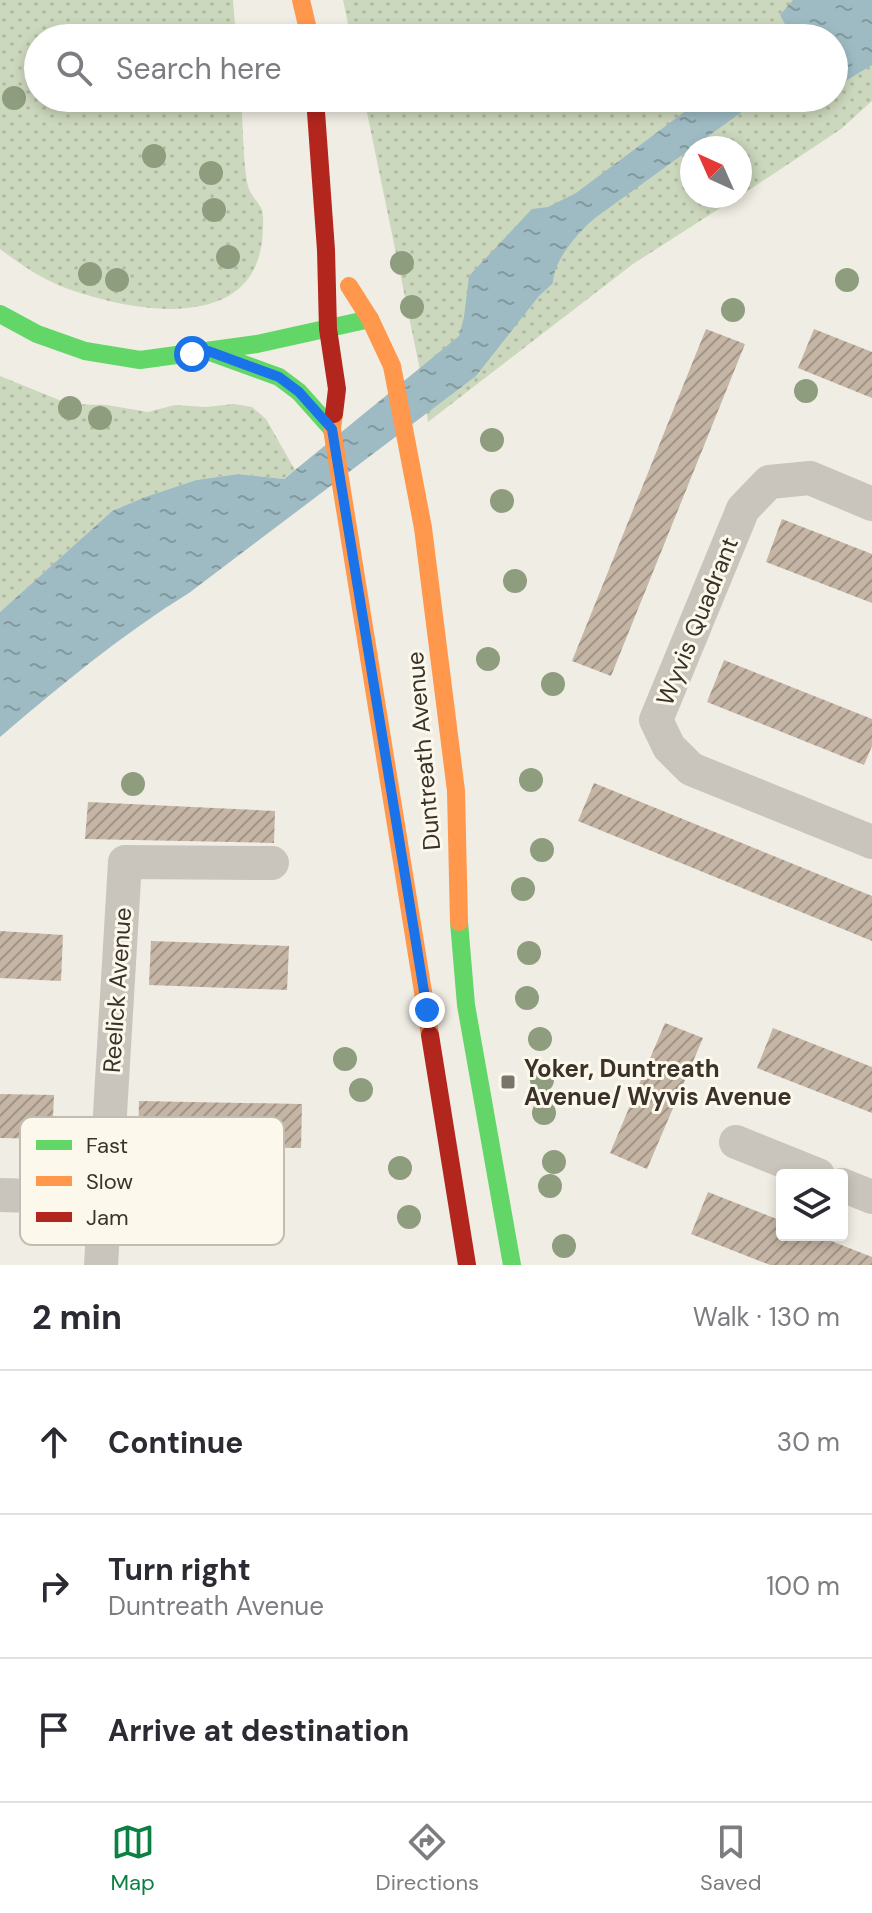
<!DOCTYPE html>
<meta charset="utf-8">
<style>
body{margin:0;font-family:"DM Sans",sans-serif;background:#f2f2f3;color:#2b2b33}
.controls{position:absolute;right:24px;bottom:24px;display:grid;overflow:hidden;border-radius:8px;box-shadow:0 4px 12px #0003}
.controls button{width:72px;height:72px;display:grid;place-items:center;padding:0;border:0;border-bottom:2px solid #e1e1e2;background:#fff;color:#2b2b33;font:40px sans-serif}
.compass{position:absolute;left:680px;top:136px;width:72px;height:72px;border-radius:50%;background:#fff;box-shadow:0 4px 12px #0003;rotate:315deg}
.stop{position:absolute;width:24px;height:24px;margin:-18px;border:6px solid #1a73e8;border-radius:50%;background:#fff}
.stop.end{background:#1a73e8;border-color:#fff;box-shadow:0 2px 8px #0008}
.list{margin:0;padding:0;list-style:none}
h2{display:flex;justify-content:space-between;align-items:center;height:104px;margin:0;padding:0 32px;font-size:34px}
h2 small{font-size:26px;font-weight:400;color:#7c7c81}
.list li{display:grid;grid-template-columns:52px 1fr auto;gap:24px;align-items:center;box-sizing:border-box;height:144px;padding:0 32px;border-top:2px solid #e1e1e2}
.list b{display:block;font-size:30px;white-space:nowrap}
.list p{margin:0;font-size:26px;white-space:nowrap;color:#7c7c81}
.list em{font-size:26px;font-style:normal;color:#7c7c81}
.icon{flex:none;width:44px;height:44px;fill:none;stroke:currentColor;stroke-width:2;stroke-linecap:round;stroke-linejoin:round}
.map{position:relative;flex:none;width:872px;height:1265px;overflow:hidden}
.search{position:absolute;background:#fff;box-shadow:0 4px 12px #0003;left:24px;right:24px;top:24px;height:88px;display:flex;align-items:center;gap:20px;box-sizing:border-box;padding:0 28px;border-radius:44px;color:#7c7c81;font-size:30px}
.sheet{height:536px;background:#fff}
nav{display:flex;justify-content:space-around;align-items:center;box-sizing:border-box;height:112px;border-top:2px solid #e1e1e2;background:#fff;font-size:22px;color:#7c7c81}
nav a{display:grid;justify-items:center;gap:4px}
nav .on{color:#0b8043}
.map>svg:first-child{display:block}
.green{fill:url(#green-dots)}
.water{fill:url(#water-ripples)}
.building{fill:url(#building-hatch)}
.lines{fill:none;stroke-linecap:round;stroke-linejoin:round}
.street{stroke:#cac5bc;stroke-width:34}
.fast{stroke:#63d668;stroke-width:18}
.slow{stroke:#ff974d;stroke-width:18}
.jam{stroke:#b3261e;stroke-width:18}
.tree{fill:#8e9d7e}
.route{stroke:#1a73e8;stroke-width:10}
.poi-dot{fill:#7a746a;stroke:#fcf8ec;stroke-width:3}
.labels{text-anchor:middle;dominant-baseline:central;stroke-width:6;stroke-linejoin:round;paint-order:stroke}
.street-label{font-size:24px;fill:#3b3329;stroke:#fcf8ec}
.poi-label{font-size:24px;font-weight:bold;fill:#3b3329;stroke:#fcf8ec;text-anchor:start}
.key{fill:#fcf8ec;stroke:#c2bdb2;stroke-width:2}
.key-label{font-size:22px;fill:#3b3329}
</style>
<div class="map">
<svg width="872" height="1265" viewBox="0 0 872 1265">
<defs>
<pattern id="green-dots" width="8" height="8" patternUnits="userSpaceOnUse" patternTransform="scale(2)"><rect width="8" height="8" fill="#ccd8bd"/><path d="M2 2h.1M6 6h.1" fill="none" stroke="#b0baa2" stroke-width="1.8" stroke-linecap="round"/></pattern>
<pattern id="water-ripples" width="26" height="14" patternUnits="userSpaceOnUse" patternTransform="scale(2)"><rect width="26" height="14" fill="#9ebbc3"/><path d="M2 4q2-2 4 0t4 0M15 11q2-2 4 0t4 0" fill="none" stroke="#82999e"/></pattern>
<pattern id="building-hatch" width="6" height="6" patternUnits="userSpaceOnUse" patternTransform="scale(2)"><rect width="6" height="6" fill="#c5b5a4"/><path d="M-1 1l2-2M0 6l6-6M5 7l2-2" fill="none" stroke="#a19486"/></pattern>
</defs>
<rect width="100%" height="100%" fill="#f0ede4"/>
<!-- green -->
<path class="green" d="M 0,0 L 233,0 L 236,38 L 38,38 L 38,98 L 241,98 C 243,119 243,172 249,189 C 252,197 259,203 262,210 C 264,218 263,232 262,241 C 251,337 124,310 63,287 C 40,278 20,264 0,249 Z
M 343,0 L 869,0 L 872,8 L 872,101 L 841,129 L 740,196 L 740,148 L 692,148 L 692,196 L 739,196 L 633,264 L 428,422 L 421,375 L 364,98 L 834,98 L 834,38 L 351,38 Z
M 0,376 L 69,404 L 107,405 L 148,412 L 175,405 L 206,407 L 234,404 L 252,407 L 266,419 L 295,470 L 283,479 L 238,474 L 196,480 L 145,497 L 112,511 L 0,612 Z"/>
<!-- water -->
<path class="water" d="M 793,0 L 872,0 L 872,65 L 834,88 L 834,38 L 771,38 L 786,26 L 780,15 Z
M 703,98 L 761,98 L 595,218 C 578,232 553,261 553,283 L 539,296 L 476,376 L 189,593 C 121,635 61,685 0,737 L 0,612 L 112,511 L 145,497 L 196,480 L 238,474 L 284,479 L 459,336 L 464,317 L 469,276 L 532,209 L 548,207 L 576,193 Z"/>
<!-- building -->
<path class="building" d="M 706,329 L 745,344 L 611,676 L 572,661 Z
M 814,329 L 872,352 L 872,398 L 798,368 Z
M 782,519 L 872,554 L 872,603 L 766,562 Z
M 724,660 L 872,719 L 872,746 L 864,765 L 707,702 Z
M 594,783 L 872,896 L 872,941 L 578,821 Z
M 88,802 L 275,811 L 274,843 L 85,839 Z
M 0,931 L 63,935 L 61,981 L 0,978 Z
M 151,941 L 289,946 L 287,990 L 149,985 Z
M 665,1023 L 703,1038 L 647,1169 L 610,1153 Z
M 773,1028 L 872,1067 L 872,1113 L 757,1068 Z
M 0,1094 L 54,1095 L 52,1139 L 0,1138 Z
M 139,1101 L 302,1104 L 301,1148 L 138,1145 Z
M 708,1192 L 782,1221 L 782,1235 L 816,1235 L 872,1257 L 872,1265 L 770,1265 L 691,1234 Z"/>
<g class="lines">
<!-- street -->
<path class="street" d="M 872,504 L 810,478 L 769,482 L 743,509 L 656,720 L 669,747 L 691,769 L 872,842
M 736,1142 L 818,1175
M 842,1185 L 872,1197
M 0,1195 L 103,1198
M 101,1265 L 125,862 L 272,863"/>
<!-- fast -->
<path class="fast" d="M 0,314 L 37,334 L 85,351 L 140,360 L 257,344 L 370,319
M 210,352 L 279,377 L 299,392 L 332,429
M 459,922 L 466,1005 L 512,1265"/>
<!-- slow -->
<path class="slow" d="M 301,0 L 310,38
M 349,286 L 370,319 L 392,366 L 423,528 L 456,791 L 459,922
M 334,414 L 332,429 L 430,1035"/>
<!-- jam -->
<path class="jam" d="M 315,98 L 326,250 L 328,329 L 337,389 L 334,414
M 430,1035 L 467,1265"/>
</g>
<!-- trees -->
<g class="tree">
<circle cx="14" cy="98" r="12"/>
<circle cx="154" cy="156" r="12"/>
<circle cx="211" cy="173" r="12"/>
<circle cx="214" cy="210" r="12"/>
<circle cx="228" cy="257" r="12"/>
<circle cx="402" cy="263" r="12"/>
<circle cx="90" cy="274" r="12"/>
<circle cx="117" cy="280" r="12"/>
<circle cx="847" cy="280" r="12"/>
<circle cx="412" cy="307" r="12"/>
<circle cx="733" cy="310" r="12"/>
<circle cx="806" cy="391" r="12"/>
<circle cx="70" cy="408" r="12"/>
<circle cx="100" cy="418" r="12"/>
<circle cx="492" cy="440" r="12"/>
<circle cx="502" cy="501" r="12"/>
<circle cx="515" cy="581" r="12"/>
<circle cx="488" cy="659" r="12"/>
<circle cx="553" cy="684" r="12"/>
<circle cx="531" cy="780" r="12"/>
<circle cx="133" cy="784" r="12"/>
<circle cx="542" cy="850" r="12"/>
<circle cx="523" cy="889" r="12"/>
<circle cx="529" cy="953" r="12"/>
<circle cx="527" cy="998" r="12"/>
<circle cx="540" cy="1039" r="12"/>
<circle cx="345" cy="1059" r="12"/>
<circle cx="542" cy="1080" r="12"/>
<circle cx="361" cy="1090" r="12"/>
<circle cx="544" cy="1113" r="12"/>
<circle cx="554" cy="1162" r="12"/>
<circle cx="400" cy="1168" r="12"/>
<circle cx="550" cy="1186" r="12"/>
<circle cx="409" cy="1217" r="12"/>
<circle cx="564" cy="1246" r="12"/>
</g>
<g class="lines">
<!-- route -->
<path class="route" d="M 192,354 L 208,351 L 279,377 L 299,392 L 332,429 L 427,1010"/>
</g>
<!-- markers -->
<rect class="poi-dot" x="500" y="1074" width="16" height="16" rx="4"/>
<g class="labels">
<!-- street labels -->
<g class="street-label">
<text transform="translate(697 621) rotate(-68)">Wyvis Quadrant</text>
<text transform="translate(423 751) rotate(-95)">Duntreath Avenue</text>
<text transform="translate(117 990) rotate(-86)">Reelick Avenue</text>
</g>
<!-- poi labels -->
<g class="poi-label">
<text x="524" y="1068">Yoker, Duntreath<tspan x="524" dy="28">Avenue/ Wyvis Avenue</tspan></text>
</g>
</g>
<!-- legend -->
<rect x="20" y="1117" width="264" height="128" rx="12" class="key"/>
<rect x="36" y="1140" width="36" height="10" fill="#63d668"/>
<rect x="36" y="1176" width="36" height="10" fill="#ff974d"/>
<rect x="36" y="1212" width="36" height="10" fill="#b3261e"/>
<g class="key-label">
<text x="86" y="1153">Fast</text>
<text x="86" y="1189">Slow</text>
<text x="86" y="1225">Jam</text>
</g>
</svg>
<div class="controls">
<button><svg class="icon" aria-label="layers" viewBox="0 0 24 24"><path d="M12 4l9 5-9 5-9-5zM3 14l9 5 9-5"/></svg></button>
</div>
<svg class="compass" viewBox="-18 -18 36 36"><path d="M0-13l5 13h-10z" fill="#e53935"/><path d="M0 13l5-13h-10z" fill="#7c7c81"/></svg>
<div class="stop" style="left:192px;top:354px"></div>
<div class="stop end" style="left:427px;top:1010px"></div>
<div class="search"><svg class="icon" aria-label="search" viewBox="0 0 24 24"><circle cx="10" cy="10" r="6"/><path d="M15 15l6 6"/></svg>Search here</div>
</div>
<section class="sheet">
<h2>2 min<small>Walk · 130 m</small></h2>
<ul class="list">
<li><svg class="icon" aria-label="ahead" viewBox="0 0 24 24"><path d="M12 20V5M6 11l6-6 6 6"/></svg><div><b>Continue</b></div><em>30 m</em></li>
<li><svg class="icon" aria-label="right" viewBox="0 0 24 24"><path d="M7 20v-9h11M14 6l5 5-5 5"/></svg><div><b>Turn right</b><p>Duntreath Avenue</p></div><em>100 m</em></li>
<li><svg class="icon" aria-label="arrive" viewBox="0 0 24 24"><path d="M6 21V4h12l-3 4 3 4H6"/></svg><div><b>Arrive at destination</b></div></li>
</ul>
</section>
<nav>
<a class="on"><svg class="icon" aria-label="map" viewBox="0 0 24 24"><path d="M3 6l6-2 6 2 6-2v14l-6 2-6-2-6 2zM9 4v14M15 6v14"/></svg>Map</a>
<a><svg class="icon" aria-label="directions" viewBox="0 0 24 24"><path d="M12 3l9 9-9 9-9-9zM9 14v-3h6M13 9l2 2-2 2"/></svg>Directions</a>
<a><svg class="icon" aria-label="saved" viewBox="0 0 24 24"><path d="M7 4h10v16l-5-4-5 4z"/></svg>Saved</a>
</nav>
